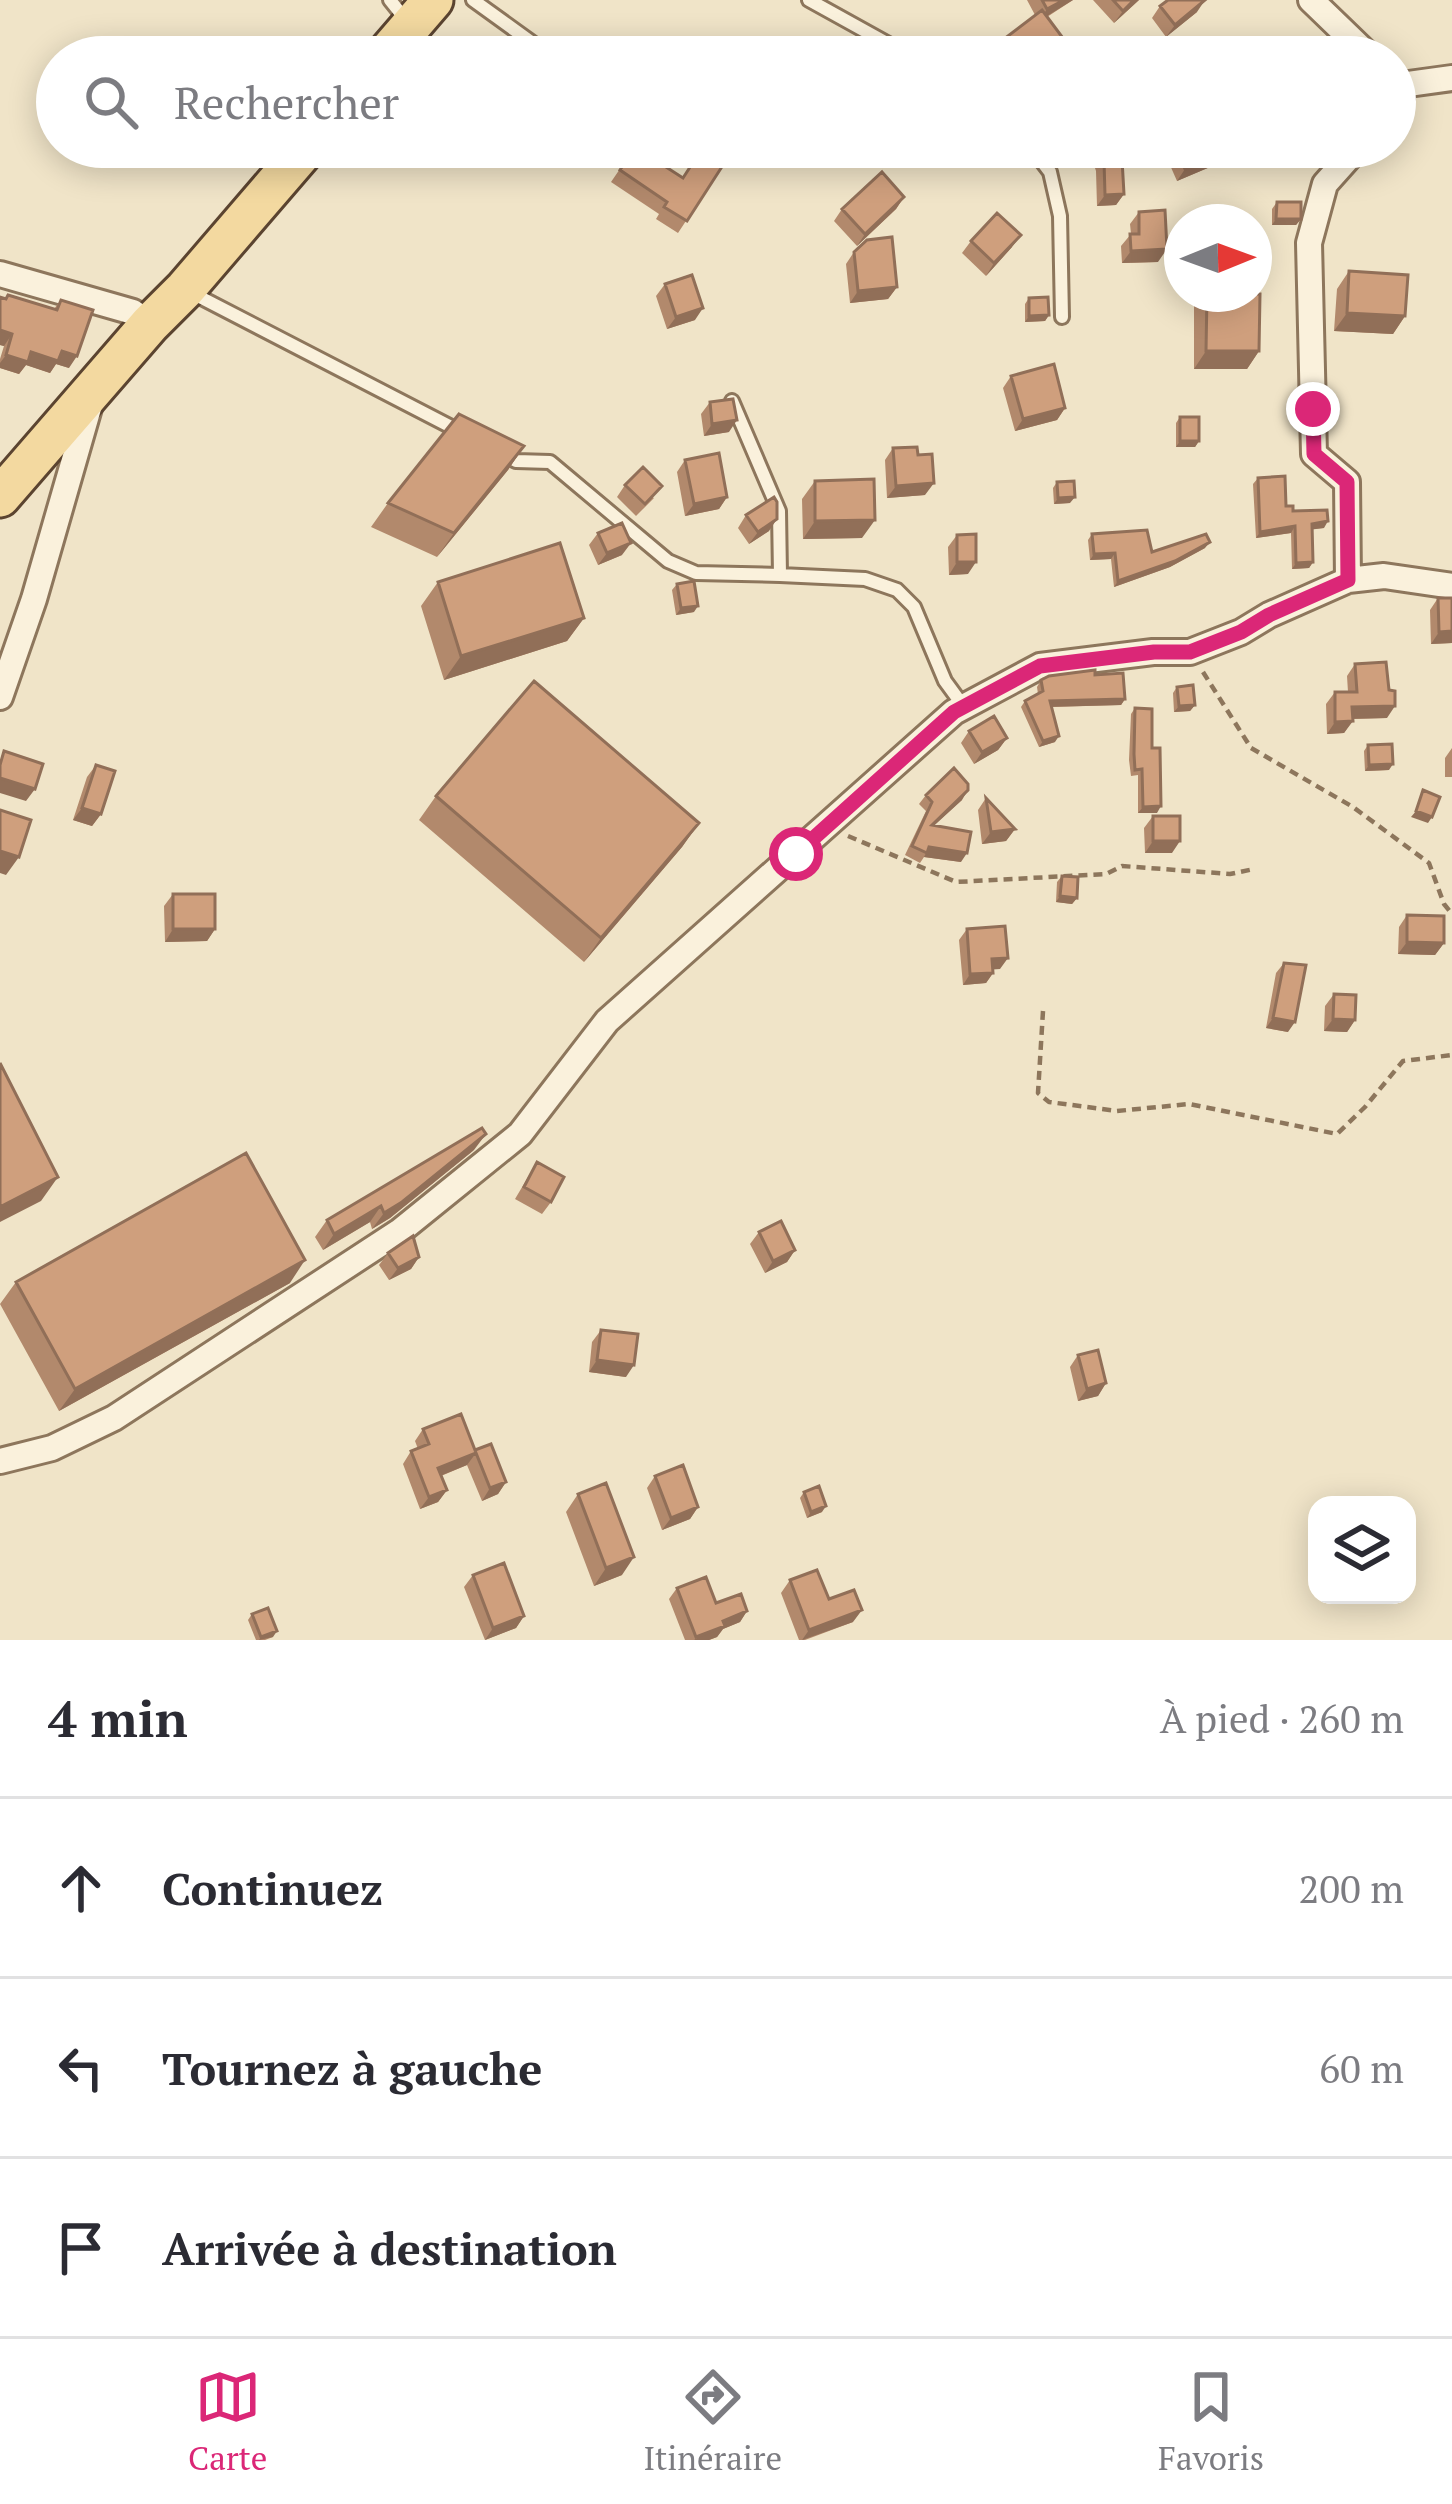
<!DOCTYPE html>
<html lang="fr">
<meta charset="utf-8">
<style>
body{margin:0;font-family:"PT Serif",serif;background:#f2f2f3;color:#2b2b33}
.controls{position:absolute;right:36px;bottom:36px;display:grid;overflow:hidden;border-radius:24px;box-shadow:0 6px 30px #0003}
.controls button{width:108px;height:108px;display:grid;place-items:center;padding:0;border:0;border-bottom:3px solid #e1e1e2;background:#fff;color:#2b2b33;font:60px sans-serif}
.compass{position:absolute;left:1164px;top:204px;width:108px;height:108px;border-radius:50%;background:#fff;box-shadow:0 6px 30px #0003;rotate:89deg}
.stop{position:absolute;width:36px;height:36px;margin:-27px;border:9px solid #db2777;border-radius:50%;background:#fff}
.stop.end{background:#db2777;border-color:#fff;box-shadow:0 3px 12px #0008}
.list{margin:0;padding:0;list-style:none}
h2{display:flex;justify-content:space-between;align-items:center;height:156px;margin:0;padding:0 48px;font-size:51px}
h2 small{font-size:39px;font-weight:400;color:#7c7c81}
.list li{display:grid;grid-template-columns:78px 1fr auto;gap:36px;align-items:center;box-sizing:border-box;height:180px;padding:0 48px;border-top:3px solid #e1e1e2}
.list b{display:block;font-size:45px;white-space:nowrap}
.list em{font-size:39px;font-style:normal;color:#7c7c81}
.icon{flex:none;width:66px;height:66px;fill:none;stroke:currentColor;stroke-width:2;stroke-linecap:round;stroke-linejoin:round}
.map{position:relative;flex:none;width:1452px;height:1640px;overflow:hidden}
.search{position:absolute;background:#fff;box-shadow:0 6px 30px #0003;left:36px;right:36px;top:36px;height:132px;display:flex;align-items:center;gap:30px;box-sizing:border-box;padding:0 42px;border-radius:66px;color:#7c7c81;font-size:45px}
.sheet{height:696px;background:#fff}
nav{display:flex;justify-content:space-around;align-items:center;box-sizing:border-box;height:168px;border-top:3px solid #e1e1e2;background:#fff;font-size:33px;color:#7c7c81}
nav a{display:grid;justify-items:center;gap:6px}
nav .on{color:#db2777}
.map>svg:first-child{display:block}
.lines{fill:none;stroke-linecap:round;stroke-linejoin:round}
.lane-casing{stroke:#8d765c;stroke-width:18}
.street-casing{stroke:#8d765c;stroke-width:30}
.primary-casing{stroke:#5b4430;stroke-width:45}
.path{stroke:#8d765c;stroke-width:4.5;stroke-dasharray:9 6;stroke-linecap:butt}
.lane{stroke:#faf1dc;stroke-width:12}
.street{stroke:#faf1dc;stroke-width:24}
.primary{stroke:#f3d9a0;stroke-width:39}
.wall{fill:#b2896c}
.shaded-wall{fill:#916f58}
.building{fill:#cf9f7d;stroke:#916f58;stroke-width:3}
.route{stroke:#db2777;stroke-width:15}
</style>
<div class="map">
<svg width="1452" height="1640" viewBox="0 0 1452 1640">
<rect width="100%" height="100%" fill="#f0e4c8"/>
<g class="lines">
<defs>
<path id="lane" d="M 390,0 L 406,20
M 473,0 L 552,57
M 809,0 L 912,57
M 1031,147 L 1050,172 L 1060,216 L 1062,317
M 192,293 L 461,432
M 732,401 L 779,511 L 780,575 L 865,579 L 897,590 L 914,607 L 945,681 L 964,707
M 501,453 L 516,461 L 550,462 L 668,561 L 696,573 L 780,575"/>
<path id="street" d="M 1311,0 L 1370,57
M 1395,104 L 1401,97 L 1401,85 L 1452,78
M 0,274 L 133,312 L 150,324
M 1348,580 L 1347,482 L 1314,454 L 1309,243 L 1325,184 L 1358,147
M 0,697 L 34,599 L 91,401
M 0,1461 L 52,1448 L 114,1418 L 400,1231 L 520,1134 L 607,1021 L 954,712 L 1040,666 L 1153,652 L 1190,652 L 1241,632 L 1269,615 L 1348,580 L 1384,576 L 1452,586"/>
<path id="primary" d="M 384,57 L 433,0
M 0,497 L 150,324 L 185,289 L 307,147"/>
</defs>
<!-- lane casing -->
<use href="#lane" class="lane-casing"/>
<!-- street casing -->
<use href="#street" class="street-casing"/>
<!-- primary casing -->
<use href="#primary" class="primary-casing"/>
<!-- path -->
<path class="path" d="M 1203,672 L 1251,748 L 1353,807 L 1429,863 L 1444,904 L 1452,914
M 848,836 L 956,882 L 1106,874 L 1122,866 L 1230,874 L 1254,869
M 1043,1011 L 1038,1093 L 1049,1102 L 1117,1111 L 1189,1104 L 1337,1134 L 1365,1107 L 1403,1061 L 1452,1055"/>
<!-- lane -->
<use href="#lane" class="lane"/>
<!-- street -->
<use href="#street" class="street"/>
<!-- primary -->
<use href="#primary" class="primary"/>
</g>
<!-- wall -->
<path class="wall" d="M 1027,0 L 1073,0 L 1047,17 L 1071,49 L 1088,57 L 990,57 L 996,45 L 1035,15 Z
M 1093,0 L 1139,0 L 1114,23 Z
M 1160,6 L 1197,12 L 1166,37 L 1152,18 Z
M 635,147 L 682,177 L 725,162 L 678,233 L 656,219 L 659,214 L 611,182 Z
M 964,147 L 988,147 L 973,163 L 961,152 Z
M 1088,147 L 1138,147 L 1140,153 L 1132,164 L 1123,167 L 1124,194 L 1116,205 L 1097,206 L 1096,171 Z
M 1162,147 L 1215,147 L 1219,155 L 1210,167 L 1177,181 Z
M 904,197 L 896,209 L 857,246 L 834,221 L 842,209 Z
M 1277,202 L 1301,219 L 1296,225 L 1272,225 L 1272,209 Z
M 1139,212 L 1158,262 L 1122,263 L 1121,246 L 1131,234 L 1130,224 Z
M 971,241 L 1012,247 L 986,276 L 962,253 Z
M 854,252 L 897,287 L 888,299 L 850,303 L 846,264 Z
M 1349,271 L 1405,316 L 1393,334 L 1334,331 L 1337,289 Z
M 665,284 L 695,320 L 667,329 L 656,296 Z
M 1198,294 L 1260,294 L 1259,351 L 1247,369 L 1194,369 L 1194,299 Z
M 8,295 L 54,309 L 61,300 L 69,368 L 56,364 L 50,373 L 26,365 L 19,374 L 0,368 L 0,359 L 4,346 L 0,345 L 0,297 L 5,299 Z
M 1029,298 L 1049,315 L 1045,321 L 1025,322 L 1025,304 Z
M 1011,376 L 1065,408 L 1057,420 L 1015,431 L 1003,388 Z
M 710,402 L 729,432 L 704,436 L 701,414 Z
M 1180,417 L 1199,441 L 1195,447 L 1176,447 L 1176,423 Z
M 524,446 L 508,470 L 437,557 L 371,527 L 388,503 Z
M 893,448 L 925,495 L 887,498 L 885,460 Z
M 685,460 L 727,497 L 719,509 L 685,516 L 677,472 Z
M 1258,478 L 1286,506 L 1324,528 L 1312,529 L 1313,562 L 1309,568 L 1292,569 L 1291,533 L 1256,538 L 1253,484 Z
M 815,481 L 862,538 L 803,539 L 802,499 Z
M 1057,482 L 1070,503 L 1054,504 L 1053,488 Z
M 625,485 L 654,498 L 636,516 L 617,497 Z
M 746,515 L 769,531 L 749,544 L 738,528 Z
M 598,533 L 622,555 L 598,565 L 589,545 Z
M 1092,534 L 1152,552 L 1205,548 L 1170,567 L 1114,587 L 1111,559 L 1090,560 L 1088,540 Z
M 957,535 L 968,574 L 949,575 L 948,547 Z
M 438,582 L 584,618 L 567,641 L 444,680 L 421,606 Z
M 677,584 L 694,612 L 676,615 L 672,590 Z
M 1438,598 L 1452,598 L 1452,643 L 1431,644 L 1430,610 Z
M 1355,664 L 1387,718 L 1353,719 L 1344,733 L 1327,734 L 1326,704 L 1335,692 L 1348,692 L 1347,676 Z
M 1095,675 L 1125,699 L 1121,705 L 1051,707 L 1055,742 L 1039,747 L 1021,707 L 1025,701 L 1038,694 L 1037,687 L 1041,680 Z
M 1177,687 L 1195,705 L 1190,711 L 1174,712 L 1173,693 Z
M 1135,708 L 1152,748 L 1157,813 L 1138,813 L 1138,775 L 1131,776 L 1129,760 L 1131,714 Z
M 969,731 L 1007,738 L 998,750 L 974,764 L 961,743 Z
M 1368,745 L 1389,770 L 1365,771 L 1364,751 Z
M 1452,748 L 1452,777 L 1445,777 L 1445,758 Z
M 96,765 L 101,814 L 92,826 L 73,820 L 87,777 Z
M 926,795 L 962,800 L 934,825 L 961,862 L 924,857 L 920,863 L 905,855 L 926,811 L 919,804 Z
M 436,796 L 699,823 L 682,847 L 584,962 L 419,820 Z
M 986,798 L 1015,829 L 1006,841 L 982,844 L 978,810 Z
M 1153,816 L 1172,853 L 1145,853 L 1144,828 Z
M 1062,876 L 1077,898 L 1072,904 L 1056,902 L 1057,882 Z
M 173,894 L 215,929 L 207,941 L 165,942 L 164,906 Z
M 1407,915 L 1444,943 L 1435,955 L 1398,954 L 1399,927 Z
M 967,929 L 1000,969 L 993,969 L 993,973 L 986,983 L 963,985 L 959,940 Z
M 1284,963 L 1288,1032 L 1266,1028 L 1276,973 Z
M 1334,994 L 1355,1020 L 1347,1032 L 1324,1031 L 1325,1006 Z
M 474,1150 L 390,1218 L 372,1229 L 370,1222 L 323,1250 L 315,1237 L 327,1220 Z
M 537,1162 L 551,1202 L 542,1214 L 515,1199 Z
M 759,1232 L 795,1250 L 787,1262 L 765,1273 L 750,1244 Z
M 388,1253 L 419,1257 L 411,1269 L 389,1280 L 379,1265 Z
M 16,1282 L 290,1283 L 59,1411 L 0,1304 Z
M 601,1330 L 626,1377 L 589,1372 L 592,1342 Z
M 1078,1355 L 1106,1383 L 1098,1396 L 1078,1401 L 1070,1367 Z
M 423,1429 L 475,1450 L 506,1482 L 498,1494 L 482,1501 L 467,1465 L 441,1476 L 447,1490 L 438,1502 L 420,1509 L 403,1464 L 411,1451 L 418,1449 L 415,1441 Z
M 655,1476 L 698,1507 L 690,1519 L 662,1530 L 647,1488 Z
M 804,1492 L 822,1512 L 807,1518 L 800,1498 Z
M 578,1494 L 622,1575 L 594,1586 L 566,1512 Z
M 473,1575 L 524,1616 L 516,1628 L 485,1640 L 464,1587 Z
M 790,1580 L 829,1599 L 853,1622 L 805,1640 L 799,1640 L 781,1593 Z
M 677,1588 L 716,1603 L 747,1611 L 740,1622 L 723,1629 L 717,1637 L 709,1640 L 685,1640 L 669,1599 Z
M 252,1614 L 273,1637 L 265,1640 L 256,1640 L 248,1620 Z"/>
<!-- shaded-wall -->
<path class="shaded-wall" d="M 1064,0 L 1073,0 L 1039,21 L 1047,9 Z
M 1134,0 L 1139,0 L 1114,23 L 1123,11 Z
M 1205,0 L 1197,12 L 1166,37 L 1175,25 Z
M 1140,153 L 1132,164 L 1115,170 L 1122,159 Z
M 1219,155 L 1210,167 L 1177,181 L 1185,169 Z
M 1124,194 L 1116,205 L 1097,206 L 1105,195 Z
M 904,197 L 896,209 L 857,246 L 865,234 Z
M 1276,219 L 1301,219 L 1296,225 L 1272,225 Z
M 1021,235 L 1012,247 L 986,276 L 994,263 Z
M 1167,249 L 1158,262 L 1122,263 L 1131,251 Z
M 897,287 L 888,299 L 850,303 L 858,291 Z
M 703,308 L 695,320 L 667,329 L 676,317 Z
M 1347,313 L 1405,316 L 1393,334 L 1334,331 Z
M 1049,315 L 1045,321 L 1025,322 L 1029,316 Z
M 0,330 L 12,334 L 4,346 L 0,345 Z
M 62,351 L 77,356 L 69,368 L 56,364 L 50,373 L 26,365 L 19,374 L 0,368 L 0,363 L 6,355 Z
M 1206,351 L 1259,351 L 1247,369 L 1194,369 Z
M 1065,408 L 1057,420 L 1015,431 L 1023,419 Z
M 737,420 L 729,432 L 704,436 L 712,424 Z
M 1180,441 L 1199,441 L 1195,447 L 1176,447 Z
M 524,446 L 508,470 L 437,557 L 454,533 Z
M 934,483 L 925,495 L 887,498 L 896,486 Z
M 727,497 L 719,509 L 685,516 L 694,504 Z
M 1075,497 L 1070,503 L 1054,504 L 1058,498 Z
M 777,519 L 769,531 L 749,544 L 758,532 Z
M 875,520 L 862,538 L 803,539 L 815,521 Z
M 1328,521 L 1324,528 L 1308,530 L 1312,524 Z
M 1295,526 L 1291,533 L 1256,538 L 1260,532 Z
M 1210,542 L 1205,548 L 1170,567 L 1114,587 L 1118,581 Z
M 631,543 L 622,555 L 598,565 L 607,553 Z
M 1115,553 L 1111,559 L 1090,560 L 1094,554 Z
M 957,562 L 976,562 L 968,574 L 949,575 Z
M 1313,562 L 1309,568 L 1292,569 L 1296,563 Z
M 698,606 L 694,612 L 676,615 L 681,608 Z
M 584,618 L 567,641 L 444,680 L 461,656 Z
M 1452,631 L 1452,643 L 1431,644 L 1439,632 Z
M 1125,699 L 1121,705 L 1045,707 L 1050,701 Z
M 1195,705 L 1190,711 L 1174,712 L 1179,706 Z
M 1395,706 L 1387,718 L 1344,719 L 1352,707 Z
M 1353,721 L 1344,733 L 1327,734 L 1335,722 Z
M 1059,736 L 1055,742 L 1039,747 L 1043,741 Z
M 1007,738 L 998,750 L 974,764 L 982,752 Z
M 1393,764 L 1389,770 L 1365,771 L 1369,765 Z
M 0,778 L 35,789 L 26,801 L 0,793 Z
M 968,790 L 962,800 L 925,834 L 932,825 Z
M 1161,806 L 1157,813 L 1138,813 L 1143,807 Z
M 82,808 L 101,814 L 92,826 L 73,820 Z
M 1416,811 L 1432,817 L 1428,823 L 1411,817 Z
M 699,823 L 682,847 L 584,962 L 601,938 Z
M 1015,829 L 1006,841 L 982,844 L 991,832 Z
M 1153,841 L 1180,841 L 1172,853 L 1145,853 Z
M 929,847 L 967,853 L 961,862 L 924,857 Z
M 0,851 L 19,857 L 6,875 L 0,873 Z
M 1060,896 L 1077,898 L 1072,904 L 1056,902 Z
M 173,929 L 215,929 L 207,941 L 165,942 Z
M 1407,942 L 1444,943 L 1435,955 L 1398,954 Z
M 1008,958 L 1000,969 L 985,970 L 992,959 Z
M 993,973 L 986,983 L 963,985 L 970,974 Z
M 1273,1018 L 1295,1022 L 1288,1032 L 1266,1028 Z
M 1333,1019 L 1355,1020 L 1347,1032 L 1324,1031 Z
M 486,1134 L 474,1150 L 390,1218 L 372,1229 L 384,1213 Z
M 58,1177 L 41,1201 L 0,1222 L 0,1207 Z
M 381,1206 L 370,1222 L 323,1250 L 334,1234 Z
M 795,1250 L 787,1262 L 765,1273 L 773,1261 Z
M 419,1257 L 411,1269 L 389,1280 L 398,1268 Z
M 305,1260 L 290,1283 L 59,1411 L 75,1389 Z
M 597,1360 L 634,1365 L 626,1377 L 589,1372 Z
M 1106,1383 L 1098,1396 L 1078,1401 L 1087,1389 Z
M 476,1453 L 467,1465 L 430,1480 L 438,1468 Z
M 506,1482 L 498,1494 L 482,1501 L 490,1488 Z
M 447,1490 L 438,1502 L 420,1509 L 429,1497 Z
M 826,1506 L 822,1512 L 807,1518 L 811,1512 Z
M 698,1507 L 690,1519 L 662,1530 L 671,1518 Z
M 634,1557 L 622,1575 L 594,1586 L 606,1568 Z
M 862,1610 L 853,1622 L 802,1640 L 809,1630 Z
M 747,1611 L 740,1622 L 723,1629 L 717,1637 L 709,1640 L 694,1640 L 723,1621 Z
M 524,1616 L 516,1628 L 485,1640 L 493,1628 Z
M 277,1631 L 273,1637 L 259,1640 L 261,1637 Z"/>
<!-- building -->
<path class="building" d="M 1042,0 L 1064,0 L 1047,9 Z
M 1113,0 L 1134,0 L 1123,11 Z
M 1168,0 L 1205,0 L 1175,25 L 1160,6 Z
M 1042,10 L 1071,49 L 1078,44 L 1088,57 L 1005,57 L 996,45 Z
M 635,147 L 683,178 L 703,147 L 725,162 L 687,221 L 664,207 L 667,202 L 620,170 Z
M 966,147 L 986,147 L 977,157 Z
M 1099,147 L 1138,147 L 1140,153 L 1122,159 L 1124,194 L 1105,195 L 1104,161 Z
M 1176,147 L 1215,147 L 1219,155 L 1185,169 Z
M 882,172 L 904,197 L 865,234 L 842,209 Z
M 1277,202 L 1301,202 L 1301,219 L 1276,219 Z
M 1165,210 L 1167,249 L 1131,251 L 1130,234 L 1139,234 L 1139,212 Z
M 997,213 L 1021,235 L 994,263 L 971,241 Z
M 892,237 L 897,287 L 858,291 L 854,252 L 867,240 Z
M 1349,271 L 1408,275 L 1405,316 L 1347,313 Z
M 692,275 L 703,308 L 676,317 L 665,284 Z
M 1207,294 L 1260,294 L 1259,351 L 1206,351 Z
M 8,295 L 57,310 L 61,300 L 93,310 L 77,356 L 62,351 L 58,361 L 31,352 L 28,362 L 6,355 L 12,334 L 0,330 L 0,297 L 6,299 Z
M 1048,297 L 1049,315 L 1029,316 L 1029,298 Z
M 1054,364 L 1065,408 L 1023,419 L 1011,376 Z
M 733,399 L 737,420 L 712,424 L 710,402 Z
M 459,414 L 524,446 L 454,533 L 388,503 Z
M 1180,417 L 1199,417 L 1199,441 L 1180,441 Z
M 917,447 L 918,455 L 932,454 L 934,483 L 896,486 L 893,448 Z
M 719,453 L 727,497 L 694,504 L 685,460 Z
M 643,467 L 662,486 L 645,504 L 625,485 Z
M 1285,476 L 1286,506 L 1293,506 L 1293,511 L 1327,510 L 1328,521 L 1312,524 L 1313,562 L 1296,563 L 1295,526 L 1260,532 L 1258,478 Z
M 874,479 L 875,520 L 815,521 L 815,481 Z
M 1074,481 L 1075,497 L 1058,498 L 1057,482 Z
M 774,497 L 777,502 L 777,519 L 758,532 L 746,515 Z
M 622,523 L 631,543 L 607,553 L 598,533 Z
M 1147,530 L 1152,552 L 1206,534 L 1210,542 L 1175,561 L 1118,581 L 1115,553 L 1094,554 L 1092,534 Z
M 976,534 L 976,562 L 957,562 L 957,535 Z
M 560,543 L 584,618 L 461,656 L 438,582 Z
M 694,581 L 698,606 L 681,608 L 677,584 Z
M 1438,598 L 1452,598 L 1452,631 L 1439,632 Z
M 1386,662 L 1389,690 L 1395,691 L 1395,706 L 1352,707 L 1353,721 L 1335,722 L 1335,692 L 1357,692 L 1355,664 Z
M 1095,670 L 1095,675 L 1123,673 L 1125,699 L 1050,701 L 1059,736 L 1043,741 L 1025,701 L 1043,691 L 1041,680 L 1049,676 Z
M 534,681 L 699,823 L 601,938 L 436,796 Z
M 1193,685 L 1195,705 L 1179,706 L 1177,687 Z
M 1135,708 L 1152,709 L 1152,748 L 1160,748 L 1161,806 L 1143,807 L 1142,769 L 1135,770 L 1134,754 Z
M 994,716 L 1007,738 L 982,752 L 969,731 Z
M 1392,744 L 1393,764 L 1369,765 L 1368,745 Z
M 4,751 L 43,764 L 35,789 L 0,778 L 0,765 Z
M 96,765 L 115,771 L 101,814 L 82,808 Z
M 954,768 L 968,784 L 968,790 L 932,825 L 971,832 L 967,853 L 929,847 L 927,853 L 912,846 L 932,802 L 926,795 Z
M 1423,790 L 1440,797 L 1432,817 L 1416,811 Z
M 986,798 L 1015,829 L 991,832 Z
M 0,810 L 31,820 L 19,857 L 0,851 Z
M 1153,816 L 1180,816 L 1180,841 L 1153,841 Z
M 1062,876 L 1078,877 L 1077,898 L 1060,896 Z
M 173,894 L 215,894 L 215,929 L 173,929 Z
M 1407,915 L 1444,916 L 1444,943 L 1407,942 Z
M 1005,926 L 1008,958 L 992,959 L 993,973 L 970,974 L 967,929 Z
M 1284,963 L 1306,965 L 1295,1022 L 1273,1018 Z
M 1334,994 L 1356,995 L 1355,1020 L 1333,1019 Z
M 0,1063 L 58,1177 L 0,1207 Z
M 482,1128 L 486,1134 L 402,1202 L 384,1213 L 381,1206 L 334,1234 L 327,1220 Z
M 246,1153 L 305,1260 L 75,1389 L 16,1282 Z
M 537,1162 L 564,1177 L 551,1202 L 524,1187 Z
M 781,1221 L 795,1250 L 773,1261 L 759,1232 Z
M 413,1236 L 419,1257 L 398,1268 L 388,1253 Z
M 601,1330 L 638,1334 L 634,1365 L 597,1360 Z
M 1098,1350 L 1106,1383 L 1087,1389 L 1078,1355 Z
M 461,1414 L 475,1450 L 491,1444 L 506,1482 L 490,1488 L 476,1453 L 438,1468 L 447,1490 L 429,1497 L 411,1451 L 429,1444 L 423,1429 Z
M 683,1465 L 698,1507 L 671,1518 L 655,1476 Z
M 606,1483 L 634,1557 L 606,1568 L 578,1494 Z
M 819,1486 L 826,1506 L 811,1512 L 804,1492 Z
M 504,1563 L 524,1616 L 493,1628 L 473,1575 Z
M 817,1570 L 829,1599 L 854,1590 L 862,1610 L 809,1630 L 790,1580 Z
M 706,1577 L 716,1603 L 741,1594 L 747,1611 L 723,1621 L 725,1626 L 696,1637 L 677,1588 Z
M 268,1608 L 277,1631 L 261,1637 L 252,1614 Z"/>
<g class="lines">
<!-- route -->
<path class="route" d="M 796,854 L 954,712 L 1040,666 L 1154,652 L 1190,652 L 1241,632 L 1269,615 L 1348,580 L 1347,482 L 1314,454 L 1313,409"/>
</g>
</svg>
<div class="controls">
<button><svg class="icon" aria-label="layers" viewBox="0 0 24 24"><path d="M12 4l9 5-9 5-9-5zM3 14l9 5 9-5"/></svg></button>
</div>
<svg class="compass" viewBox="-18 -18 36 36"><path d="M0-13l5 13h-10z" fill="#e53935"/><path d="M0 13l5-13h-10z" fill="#7c7c81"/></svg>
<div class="stop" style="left:796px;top:854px"></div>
<div class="stop end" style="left:1313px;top:409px"></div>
<div class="search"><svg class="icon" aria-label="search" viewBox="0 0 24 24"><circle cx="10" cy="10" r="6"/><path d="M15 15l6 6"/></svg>Rechercher</div>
</div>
<section class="sheet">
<h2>4 min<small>À pied · 260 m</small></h2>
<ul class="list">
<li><svg class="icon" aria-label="ahead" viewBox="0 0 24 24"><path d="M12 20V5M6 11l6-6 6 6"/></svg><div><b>Continuez</b></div><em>200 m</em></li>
<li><svg class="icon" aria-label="left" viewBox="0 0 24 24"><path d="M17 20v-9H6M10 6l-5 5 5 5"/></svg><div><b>Tournez à gauche</b></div><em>60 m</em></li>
<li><svg class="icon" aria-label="arrive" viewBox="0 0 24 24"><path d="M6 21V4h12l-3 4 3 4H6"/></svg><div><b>Arrivée à destination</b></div></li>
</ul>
</section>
<nav>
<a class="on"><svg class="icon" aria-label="map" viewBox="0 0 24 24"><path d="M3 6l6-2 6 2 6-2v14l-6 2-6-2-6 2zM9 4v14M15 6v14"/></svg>Carte</a>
<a><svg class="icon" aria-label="directions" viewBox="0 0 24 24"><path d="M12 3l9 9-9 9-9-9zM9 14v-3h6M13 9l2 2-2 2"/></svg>Itinéraire</a>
<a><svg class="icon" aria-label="saved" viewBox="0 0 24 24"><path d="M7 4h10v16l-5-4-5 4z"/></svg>Favoris</a>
</nav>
